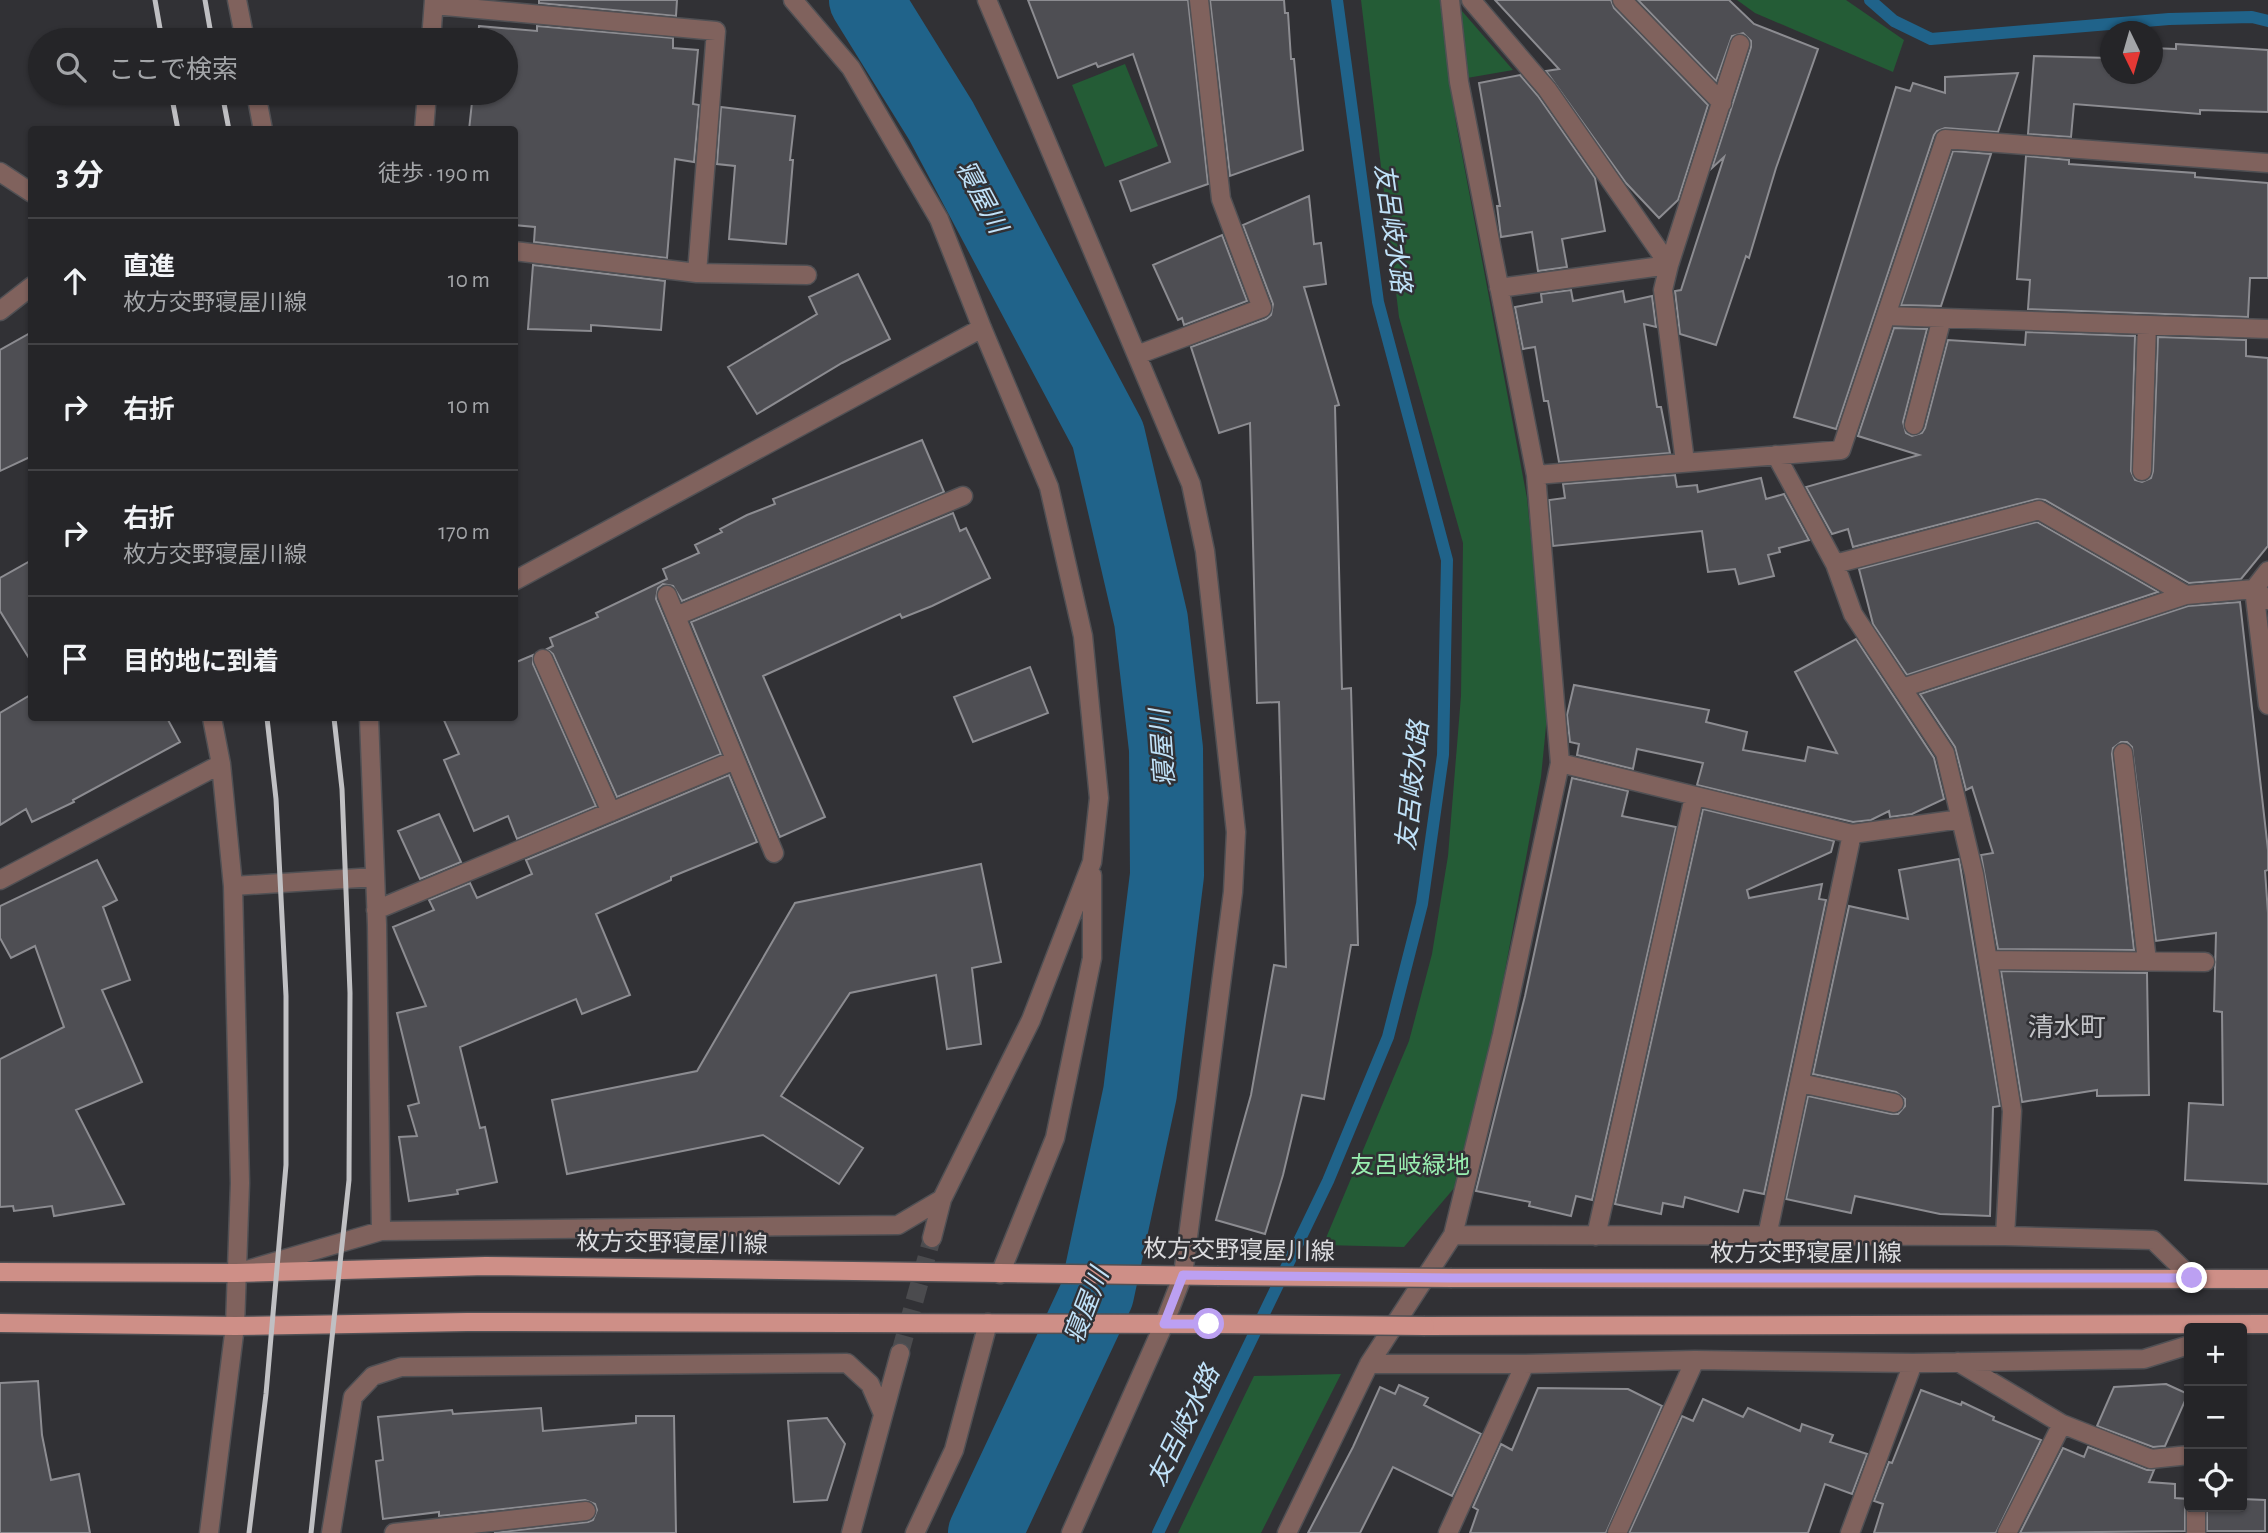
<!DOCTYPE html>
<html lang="ja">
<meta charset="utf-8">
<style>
body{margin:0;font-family:"Alegreya Sans","Noto Sans JP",sans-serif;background:#313134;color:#f1f3f6}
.controls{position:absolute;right:21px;bottom:21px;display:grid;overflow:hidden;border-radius:7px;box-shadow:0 2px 5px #0004}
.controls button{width:63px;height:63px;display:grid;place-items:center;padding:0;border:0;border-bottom:2px solid #424245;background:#252528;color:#f1f3f6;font:35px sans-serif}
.compass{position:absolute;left:2100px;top:21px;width:63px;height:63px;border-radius:50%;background:#252528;box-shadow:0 2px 5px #0004;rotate:175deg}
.stop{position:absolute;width:21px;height:21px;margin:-16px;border:5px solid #bca0f2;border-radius:50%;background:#fff}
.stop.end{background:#bca0f2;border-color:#fff;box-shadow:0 2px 7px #0008}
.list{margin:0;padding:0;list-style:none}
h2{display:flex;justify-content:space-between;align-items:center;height:91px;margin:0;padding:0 28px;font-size:30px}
h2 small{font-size:23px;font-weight:400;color:#a3a5a8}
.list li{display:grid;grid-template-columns:46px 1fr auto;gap:21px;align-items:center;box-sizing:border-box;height:126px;padding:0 28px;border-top:2px solid #424245}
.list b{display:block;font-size:26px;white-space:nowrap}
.list p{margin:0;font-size:23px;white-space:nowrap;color:#a3a5a8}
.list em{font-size:23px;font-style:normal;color:#a3a5a8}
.icon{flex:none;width:38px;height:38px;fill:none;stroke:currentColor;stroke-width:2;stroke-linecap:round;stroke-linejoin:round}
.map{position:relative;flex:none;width:2268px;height:1533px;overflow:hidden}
.search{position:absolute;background:#252528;box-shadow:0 2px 5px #0004;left:28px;top:28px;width:490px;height:77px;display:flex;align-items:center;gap:18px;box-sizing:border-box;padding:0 24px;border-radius:38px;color:#a3a5a8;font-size:26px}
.panel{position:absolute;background:#252528;box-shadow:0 2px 5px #0004;left:28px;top:126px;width:490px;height:595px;border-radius:7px}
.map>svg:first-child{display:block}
.green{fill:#245c36}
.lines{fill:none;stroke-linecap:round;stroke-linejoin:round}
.stream{stroke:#20638a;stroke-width:12}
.river{stroke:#20638a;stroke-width:74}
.building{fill:#4e4e53;stroke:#8c8c91;stroke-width:2}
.minor-tunnel{stroke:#4b4b4e;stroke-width:18;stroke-dasharray:18 9;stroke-linecap:butt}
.minor-casing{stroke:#505054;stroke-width:21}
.major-casing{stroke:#505054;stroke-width:21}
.minor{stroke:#80625d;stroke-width:18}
.major{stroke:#ce8f87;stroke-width:18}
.rail{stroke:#c0c0c3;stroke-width:5}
.major-bridge-casing{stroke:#505054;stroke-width:21;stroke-linecap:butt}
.major-bridge{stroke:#ce8f87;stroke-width:18}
.route{stroke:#bca0f2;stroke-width:9}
.labels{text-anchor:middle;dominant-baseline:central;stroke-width:5;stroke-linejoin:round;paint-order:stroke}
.park-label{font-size:24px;fill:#99efb0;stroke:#313135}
.street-label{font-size:24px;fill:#dcdcdf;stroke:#313135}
.water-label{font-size:26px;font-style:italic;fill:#c0e2f9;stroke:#313135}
.neighbourhood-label{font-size:26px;fill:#c2c3c7;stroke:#313135}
</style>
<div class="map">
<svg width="2268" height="1533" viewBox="0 0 2268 1533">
<rect width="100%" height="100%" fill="#313135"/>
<!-- green -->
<path class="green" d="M 1361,0 L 1441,0 L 1456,123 L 1527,498 L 1548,706 L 1541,777 L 1494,1030 L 1455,1187 L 1404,1247 L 1323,1245 L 1409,1041 L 1432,954 L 1448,856 L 1461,696 L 1463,543 L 1399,317 Z
M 1737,0 L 1846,0 L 1904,40 L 1893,72 L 1755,13 Z
M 1455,3 L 1513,70 L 1467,78 Z
M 1125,64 L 1158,146 L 1105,167 L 1072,85 Z
M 1341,1374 L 1261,1533 L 1178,1533 L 1254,1376 Z"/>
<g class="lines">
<!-- stream -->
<path class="stream" d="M 1870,0 L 1894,21 L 1931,39 L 2169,19 L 2252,17 L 2268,21
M 1158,1533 L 1328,1181 L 1388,1037 L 1422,904 L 1443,755 L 1447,560 L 1378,302 L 1337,0"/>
<!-- river -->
<path class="river" d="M 866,0 L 941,121 L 1108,435 L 1151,620 L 1166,749 L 1167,875 L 1140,1093 L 1097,1294 L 985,1533"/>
</g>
<!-- building -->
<path class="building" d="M 539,0 L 677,0 L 676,16 L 539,3 Z
M 1028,0 L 1188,0 L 1208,184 L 1131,211 L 1120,181 L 1170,162 L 1133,54 L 1098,67 L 1096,63 L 1058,78 Z
M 1210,0 L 1284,0 L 1285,13 L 1288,13 L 1291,59 L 1294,59 L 1298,102 L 1303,150 L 1230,176 Z
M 1495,0 L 1611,0 L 1614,8 L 1708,105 L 1678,200 L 1659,218 L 1626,183 L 1546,71 L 1559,69 Z
M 1638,0 L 1729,0 L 1754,24 L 1818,49 L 1776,168 L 1749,258 L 1746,256 L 1716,345 L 1680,334 L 1675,291 L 1681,290 L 1724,157 L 1712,168 L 1751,47 L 1751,41 L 1743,33 L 1732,36 L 1716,81 Z
M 479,26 L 537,31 L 537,26 L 673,38 L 673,48 L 698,50 L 693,104 L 699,105 L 694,162 L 675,159 L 667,258 L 534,242 L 535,227 L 514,225 L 514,130 L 469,130 L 473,93 L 506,93 L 506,40 L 478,40 Z
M 2176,44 L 2268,50 L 2268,112 L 2200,110 L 2200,114 L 2074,104 L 2071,137 L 2028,134 L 2034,56 L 2110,58 L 2110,74 L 2152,74 L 2152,48 L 2176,49 Z
M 2018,73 L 1998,132 L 1945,128 L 1937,131 L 1934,135 L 1836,429 L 1794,417 L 1896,87 L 1910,91 L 1913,83 L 1945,93 L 1945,77 Z
M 1520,75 L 1538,96 L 1595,178 L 1605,231 L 1562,239 L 1567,267 L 1538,271 L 1532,232 L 1501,237 L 1497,206 L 1500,206 L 1479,83 Z
M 721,107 L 795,116 L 790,160 L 793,160 L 786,244 L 729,239 L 735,166 L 717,164 Z
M 1953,151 L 1991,154 L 1941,306 L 1901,305 Z
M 2026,156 L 2069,160 L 2069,164 L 2195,173 L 2195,177 L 2268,183 L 2268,278 L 2250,278 L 2248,317 L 2028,309 L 2030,280 L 2017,279 Z
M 1309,196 L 1314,244 L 1321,243 L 1326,284 L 1304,287 L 1339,405 L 1335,406 L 1342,689 L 1351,688 L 1358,945 L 1351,945 L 1324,1099 L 1302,1095 L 1283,1175 L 1265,1234 L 1216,1220 L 1251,1095 L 1274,965 L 1286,967 L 1279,702 L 1257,703 L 1250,423 L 1219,433 L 1191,347 L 1266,319 L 1271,315 L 1273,304 L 1243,225 Z
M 1222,235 L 1247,301 L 1184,325 L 1182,318 L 1178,320 L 1153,265 Z
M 533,265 L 665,281 L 661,330 L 591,325 L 591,331 L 528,329 Z
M 858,274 L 890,339 L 842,363 L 757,414 L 728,367 L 817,314 L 809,297 Z
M 1571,290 L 1573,301 L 1623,291 L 1625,302 L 1652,296 L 1656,327 L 1644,324 L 1657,407 L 1661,407 L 1670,453 L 1559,462 L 1548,401 L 1544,401 L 1535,347 L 1523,349 L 1515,307 L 1542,302 L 1541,294 Z
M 1894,328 L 1927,329 L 1903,422 L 1906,433 L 1912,436 L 1922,433 L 1925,428 L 1948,340 L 2025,345 L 2026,332 L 2135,336 L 2131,471 L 2135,480 L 2142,482 L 2151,478 L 2153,471 L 2158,337 L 2246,340 L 2246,356 L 2268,358 L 2268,546 L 2241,579 L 2189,583 L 2045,500 L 2037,499 L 1853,547 L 1848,529 L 1832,534 L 1806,487 L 1919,455 L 1858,436 Z
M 32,332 L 32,456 L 0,471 L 0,350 Z
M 922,440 L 944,492 L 682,601 L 673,586 L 663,584 L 658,588 L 656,599 L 721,754 L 617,797 L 553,654 L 547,649 L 553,646 L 550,638 L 598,617 L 596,613 L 667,579 L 663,569 L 699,553 L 695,545 L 722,532 L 720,529 L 747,515 L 775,504 L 773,499 Z
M 1675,475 L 1677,487 L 1697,485 L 1698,492 L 1761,478 L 1766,499 L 1784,494 L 1809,540 L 1779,548 L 1780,552 L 1768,555 L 1774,576 L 1739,584 L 1735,569 L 1708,572 L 1702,531 L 1553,546 L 1549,500 L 1565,498 L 1563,484 Z
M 953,513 L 960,531 L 966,528 L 990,578 L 932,606 L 902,618 L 900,614 L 763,676 L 825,817 L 780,837 L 691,622 Z
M 2037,522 L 2158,592 L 1907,675 L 1873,624 L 1859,569 Z
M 32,560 L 32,663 L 0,611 L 0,578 Z
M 2240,602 L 2268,850 L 2268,870 L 2265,871 L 2268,913 L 2268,1184 L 2185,1180 L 2189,1103 L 2223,1105 L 2222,1012 L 2214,1011 L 2216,933 L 2156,941 L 2132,747 L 2127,742 L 2121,742 L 2113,748 L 2112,754 L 2134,950 L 1998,949 L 1981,855 L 1993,853 L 1972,787 L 1966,790 L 1955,747 L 1920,694 L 2188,606 Z
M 1856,639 L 1934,758 L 1944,799 L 1912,814 L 1890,817 L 1889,811 L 1871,820 L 1853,822 L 1697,785 L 1703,763 L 1637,749 L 1633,769 L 1577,755 L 1579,744 L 1570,742 L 1567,715 L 1574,685 L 1709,710 L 1706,722 L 1747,732 L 1743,750 L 1805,761 L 1808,747 L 1837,753 L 1795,672 Z
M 533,655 L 533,664 L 596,806 L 517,839 L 508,816 L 474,831 L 444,760 L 459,754 L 443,718 L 514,718 L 514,663 Z
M 1030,667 L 1048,713 L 973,742 L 954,697 Z
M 32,694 L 32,718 L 167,718 L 180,742 L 73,800 L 74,802 L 32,822 L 26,809 L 0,825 L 0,713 Z
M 729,775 L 757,842 L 671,877 L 671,880 L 596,914 L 630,995 L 582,1014 L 576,999 L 460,1047 L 480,1128 L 485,1127 L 497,1182 L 457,1190 L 458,1194 L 409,1201 L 399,1137 L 417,1136 L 408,1106 L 419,1103 L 397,1013 L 426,1006 L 393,927 L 434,910 L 429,900 L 470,883 L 477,898 L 532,874 L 526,860 Z
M 1572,778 L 1628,791 L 1622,816 L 1676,827 L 1592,1200 L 1576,1196 L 1571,1216 L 1529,1206 L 1530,1202 L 1476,1191 L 1525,996 Z
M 1703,809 L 1834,841 L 1831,852 L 1747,890 L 1749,898 L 1822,884 L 1819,899 L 1826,900 L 1764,1194 L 1744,1190 L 1738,1212 L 1685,1197 L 1683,1207 L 1663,1203 L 1661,1214 L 1615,1204 Z
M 439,814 L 461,862 L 420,879 L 398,831 Z
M 1959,859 L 2000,1106 L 1993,1107 L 1990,1216 L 1940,1214 L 1855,1196 L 1851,1213 L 1786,1199 L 1808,1096 L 1892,1114 L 1898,1114 L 1905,1106 L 1905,1099 L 1896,1092 L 1813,1074 L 1849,906 L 1908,919 L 1899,870 Z
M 97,860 L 117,900 L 103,907 L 130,980 L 102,990 L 142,1082 L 76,1110 L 124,1204 L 54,1216 L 52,1206 L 14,1211 L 13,1206 L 0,1207 L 0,1059 L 64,1027 L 35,946 L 11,958 L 0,938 L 0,906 Z
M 981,864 L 1001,962 L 972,968 L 981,1044 L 947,1049 L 936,975 L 850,993 L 781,1096 L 863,1148 L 839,1184 L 763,1135 L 567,1174 L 552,1100 L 697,1071 L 795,903 Z
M 2001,971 L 2147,973 L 2149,1095 L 2097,1096 L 2097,1090 L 2022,1102 Z
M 38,1381 L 42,1435 L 51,1480 L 79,1474 L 90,1533 L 0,1533 L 0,1383 Z
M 2166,1384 L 2188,1394 L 2165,1446 L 2153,1447 L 2097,1426 L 2114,1387 Z
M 1399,1385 L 1428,1398 L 1424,1405 L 1481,1434 L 1452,1496 L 1393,1467 L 1360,1533 L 1308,1533 L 1353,1447 L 1380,1387 L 1395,1394 Z
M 1538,1388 L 1628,1389 L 1662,1406 L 1606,1533 L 1470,1533 L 1478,1510 L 1473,1507 L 1501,1444 L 1512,1450 Z
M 1921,1390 L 1961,1405 L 1962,1402 L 1994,1417 L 1993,1420 L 2041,1440 L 1996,1533 L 1874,1533 L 1883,1504 L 1874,1501 L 1889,1462 L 1892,1463 Z
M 1703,1399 L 1743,1417 L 1748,1408 L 1800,1431 L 1802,1424 L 1833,1435 L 1830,1442 L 1867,1454 L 1852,1494 L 1825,1484 L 1808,1533 L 1629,1533 L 1682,1416 L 1693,1421 Z
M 541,1408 L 543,1431 L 636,1423 L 636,1416 L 674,1416 L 676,1533 L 494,1533 L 588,1522 L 593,1520 L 597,1510 L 595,1504 L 585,1500 L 439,1516 L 439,1512 L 383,1519 L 376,1461 L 383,1460 L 378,1417 L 452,1410 L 453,1414 Z
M 827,1418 L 845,1444 L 827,1500 L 794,1502 L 788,1421 Z
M 2088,1447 L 2147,1470 L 2154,1470 L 2149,1482 L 2175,1484 L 2175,1498 L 2189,1499 L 2185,1507 L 2185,1531 L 2020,1533 L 2063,1448 L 2084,1457 Z
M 2242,1499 L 2265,1500 L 2265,1531 L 2207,1531 L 2207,1507 L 2242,1507 Z"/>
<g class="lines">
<!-- minor-tunnel -->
<path class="minor-tunnel" d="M 900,1353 L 932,1238"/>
<defs>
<path id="minor" d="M 237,0 L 245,40
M 793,0 L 851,68 L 939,219 L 982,328 L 1049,487 L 1083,636 L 1099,798 L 1092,862 L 1031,1020 L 942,1199 L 932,1238
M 987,0 L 1191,484 L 1205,551 L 1236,832 L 1233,892 L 1183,1275 L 1164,1324 L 1071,1533
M 1471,0 L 1547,89 L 1669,265 L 1499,288
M 1622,0 L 1722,103
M 434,5 L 716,31 L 697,273
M 431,40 L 434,0
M 256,93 L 263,130
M 424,130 L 427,93
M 0,172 L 32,193
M 514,251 L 697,273 L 807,275
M 0,311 L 32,286
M 1886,316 L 2268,329
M 1137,355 L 1262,308 L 1221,199 L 1199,0
M 1914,425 L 1942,318
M 1776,455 L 1835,564 L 1853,614 L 1945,753 L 1974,874 L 2012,1111 L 2005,1236 L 2153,1240 L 2192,1278
M 1685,462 L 1663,290 L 1669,265 L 1740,44
M 2142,471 L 2147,325
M 1536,475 L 1841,450 L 1945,139 L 2268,163
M 1835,564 L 2039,510 L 2186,595
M 2268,571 L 2254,589 L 2268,705
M 514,581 L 982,328
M 667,595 L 774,853
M 676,616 L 963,496
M 543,659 L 611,812
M 1902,688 L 2186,595 L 2254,589 L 2268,600
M 369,718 L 377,925 L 381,1231
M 2123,753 L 2147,961
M 1560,763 L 1852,834 L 1961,819
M 0,880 L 221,764
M 233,886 L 375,877
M 376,910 L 735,760
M 1988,960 L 2205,962
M 1800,1083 L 1894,1103
M 1453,1235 L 2005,1236
M 1596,1236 L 1694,797
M 1767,1236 L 1852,834
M 247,1270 L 381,1231 L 898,1225 L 942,1199
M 1000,1274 L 1055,1138 L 1092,958 L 1092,875
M 1958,1362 L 2062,1424 L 2151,1459 L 2189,1455
M 1369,1364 L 1525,1364 L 1695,1360 L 1913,1363 L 2144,1359 L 2189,1345
M 2196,1507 L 2196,1533
M 209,1533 L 235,1326 L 240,1183 L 233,886 L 221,764 L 212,718
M 331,1533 L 353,1397 L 373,1376 L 401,1367 L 847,1363 L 870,1384 L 883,1414
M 394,1533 L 586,1511
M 851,1533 L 900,1353
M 915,1533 L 954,1450 L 988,1323
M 1287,1533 L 1369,1364 L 1453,1235 L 1502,1035 L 1560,763 L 1536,475 L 1459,82 L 1450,0
M 1448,1533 L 1525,1364
M 1617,1533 L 1695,1360
M 1850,1533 L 1913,1363
M 2007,1533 L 2062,1424"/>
<path id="major" d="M 0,1272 L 236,1273 L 486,1266 L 1217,1276
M 1452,1278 L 2268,1279
M 0,1323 L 235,1326 L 467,1322 L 1209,1324
M 1425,1326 L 2268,1324"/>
</defs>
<!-- minor casing -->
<use href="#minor" class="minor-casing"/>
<!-- major casing -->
<use href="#major" class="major-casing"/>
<!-- minor -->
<use href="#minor" class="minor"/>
<!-- major -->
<use href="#major" class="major"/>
<!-- rail -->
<path class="rail" d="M 155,0 L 162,40
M 205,0 L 212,40
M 171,93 L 178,130
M 222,93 L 229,130
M 249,1533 L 266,1394 L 286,1165 L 286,996 L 276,799 L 267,718
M 311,1533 L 349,1180 L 350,993 L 342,789 L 334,718"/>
<defs>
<path id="major-bridge" d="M 1217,1276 L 1452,1278
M 1209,1324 L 1425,1326"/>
</defs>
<!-- major-bridge casing -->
<use href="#major-bridge" class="major-bridge-casing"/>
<!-- major-bridge -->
<use href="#major-bridge" class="major-bridge"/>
</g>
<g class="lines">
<!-- route -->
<path class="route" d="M 1209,1324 L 1164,1324 L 1183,1275 L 1451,1278 L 2192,1278"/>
</g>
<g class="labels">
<!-- park labels -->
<g class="park-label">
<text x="1410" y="1166">友呂岐緑地</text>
</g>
<!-- street labels -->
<g class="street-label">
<text transform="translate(672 1244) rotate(1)">枚方交野寝屋川線</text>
<text transform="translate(1239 1251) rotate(1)">枚方交野寝屋川線</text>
<text x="1806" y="1254">枚方交野寝屋川線</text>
</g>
<!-- water labels -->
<g class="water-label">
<text transform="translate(981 197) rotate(62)">寝屋川</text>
<text transform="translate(1392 228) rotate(82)">友呂岐水路</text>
<text transform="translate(1163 748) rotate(-94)">寝屋川</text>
<text transform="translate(1413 786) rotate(-84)">友呂岐水路</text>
<text transform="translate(1087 1306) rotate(-69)">寝屋川</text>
<text transform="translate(1184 1426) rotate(-64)">友呂岐水路</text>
</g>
<!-- neighbourhood labels -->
<g class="neighbourhood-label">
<text x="2067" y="1028">清水町</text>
</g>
</g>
</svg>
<div class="controls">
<button>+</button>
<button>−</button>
<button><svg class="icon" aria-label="locate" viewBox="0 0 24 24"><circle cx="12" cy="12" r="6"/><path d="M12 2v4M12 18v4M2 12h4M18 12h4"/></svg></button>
</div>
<svg class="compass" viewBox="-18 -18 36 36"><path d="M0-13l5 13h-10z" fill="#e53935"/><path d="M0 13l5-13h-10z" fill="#a3a5a8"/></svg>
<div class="stop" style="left:1209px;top:1324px"></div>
<div class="stop end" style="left:2192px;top:1278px"></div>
<div class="search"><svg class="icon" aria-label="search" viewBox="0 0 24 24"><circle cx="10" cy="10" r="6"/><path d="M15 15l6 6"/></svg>ここで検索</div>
<section class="panel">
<h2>3 分<small>徒歩 · 190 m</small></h2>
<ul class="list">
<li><svg class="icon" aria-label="ahead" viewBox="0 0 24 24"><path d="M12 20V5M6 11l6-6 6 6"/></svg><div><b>直進</b><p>枚方交野寝屋川線</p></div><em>10 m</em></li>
<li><svg class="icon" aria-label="right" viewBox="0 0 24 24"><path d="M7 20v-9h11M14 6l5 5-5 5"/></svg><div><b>右折</b></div><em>10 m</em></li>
<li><svg class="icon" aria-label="right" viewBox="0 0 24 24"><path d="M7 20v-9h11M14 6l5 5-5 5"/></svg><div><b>右折</b><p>枚方交野寝屋川線</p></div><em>170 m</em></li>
<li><svg class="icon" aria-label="arrive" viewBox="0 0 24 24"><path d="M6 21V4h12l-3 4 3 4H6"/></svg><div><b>目的地に到着</b></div></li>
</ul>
</section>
</div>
